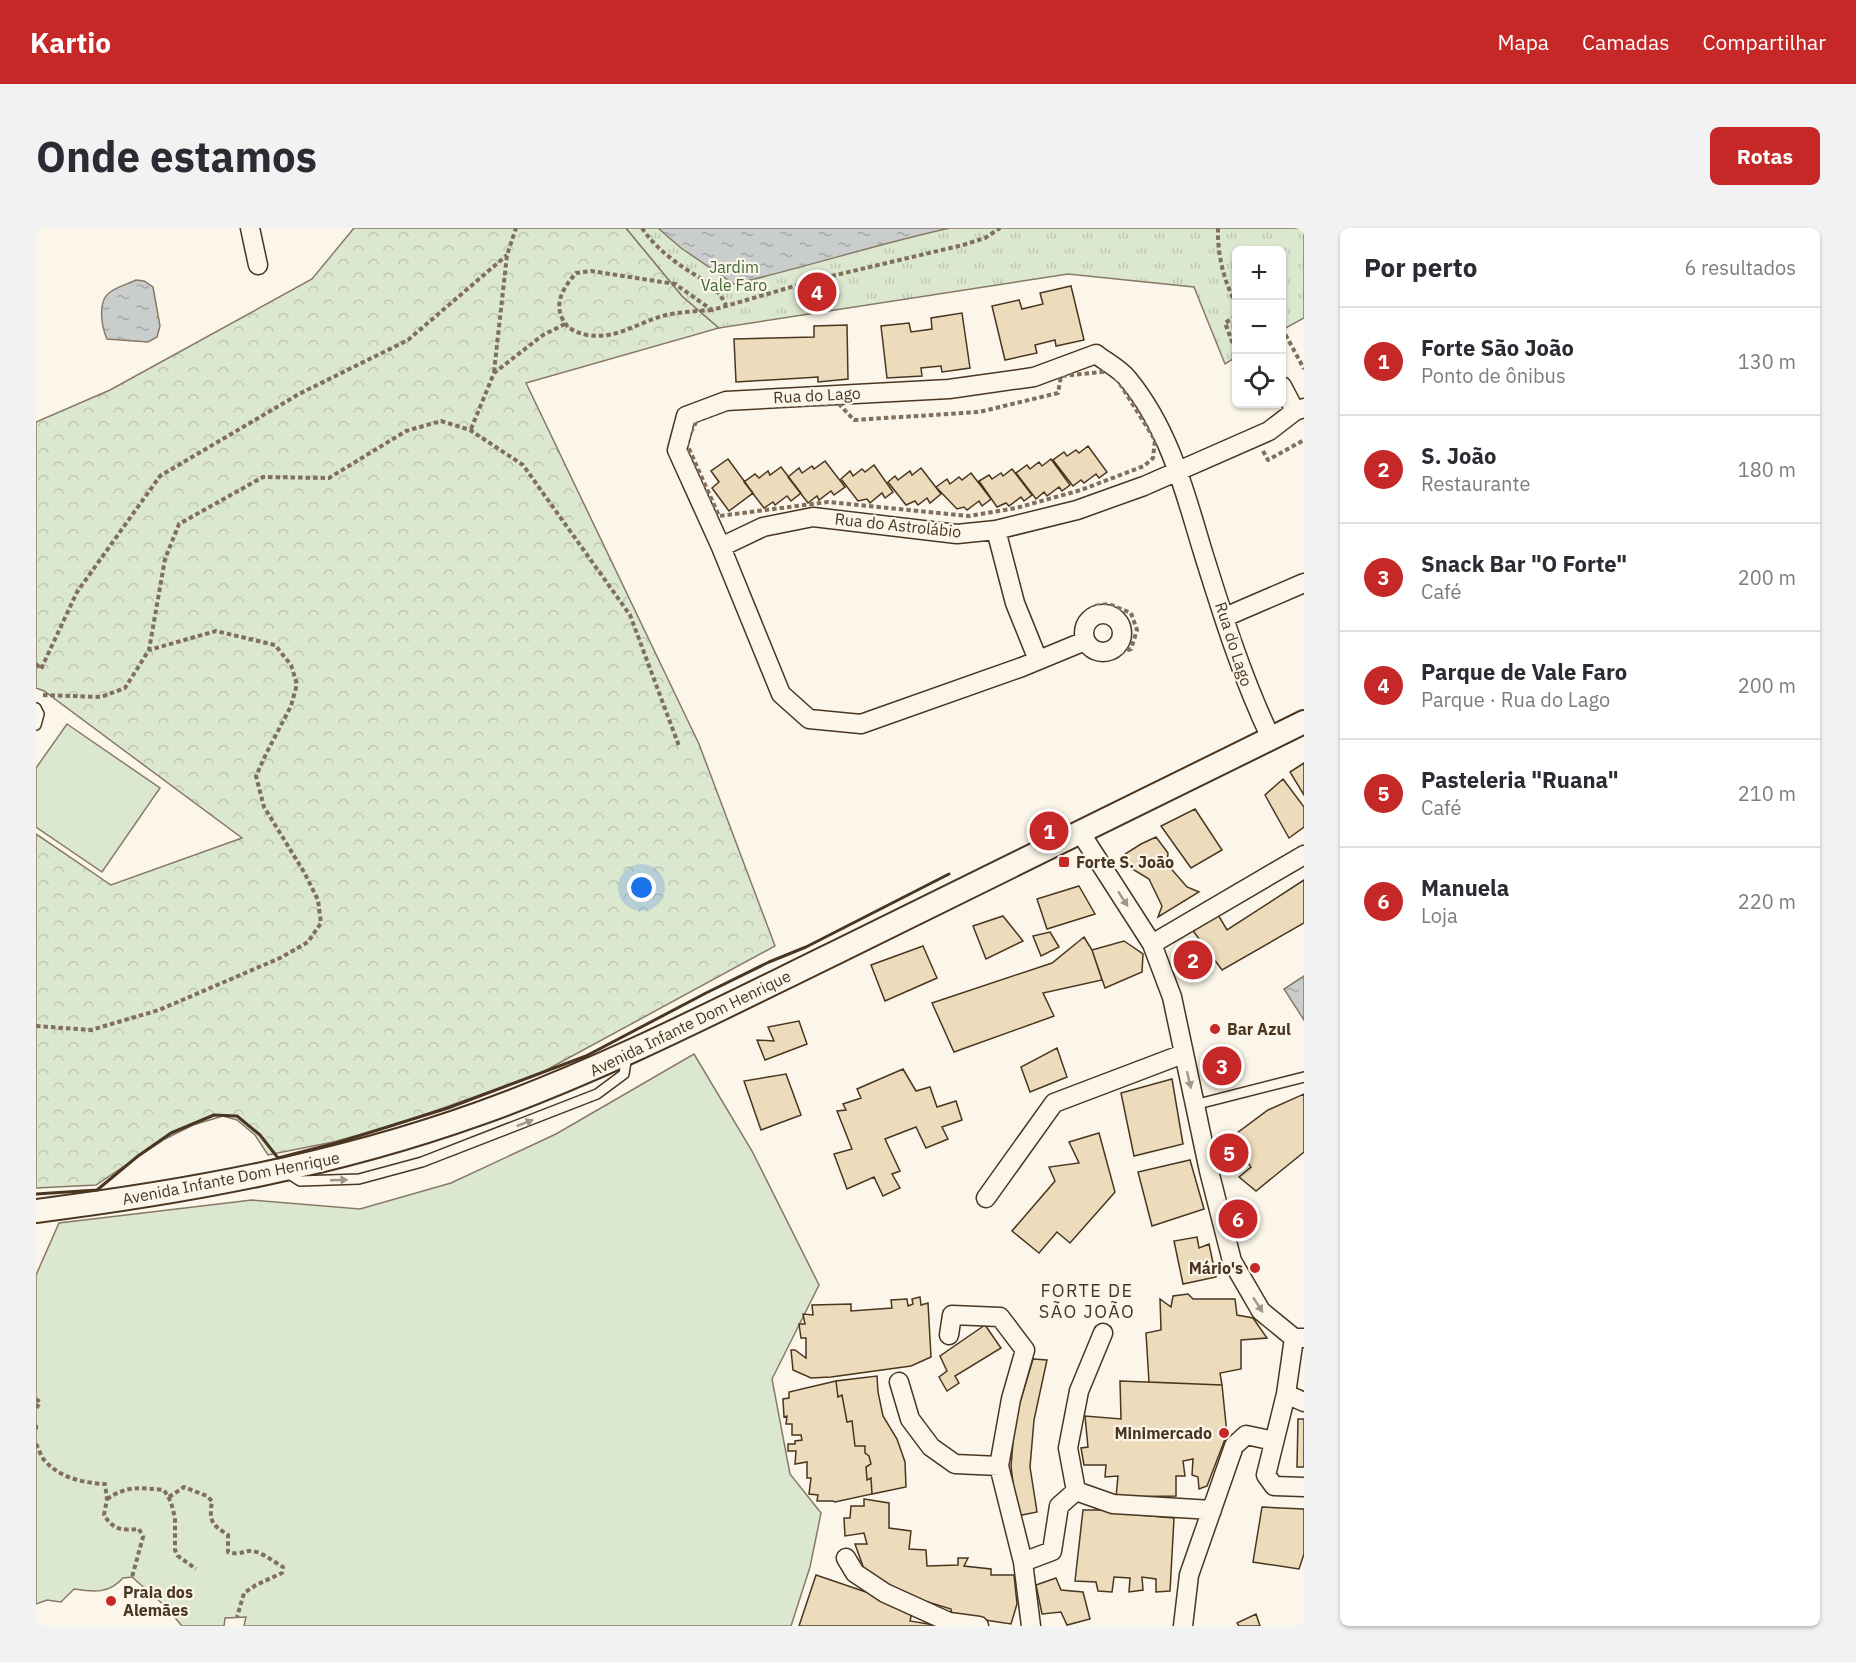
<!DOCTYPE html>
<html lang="pt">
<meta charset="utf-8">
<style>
body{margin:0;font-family:"IBM Plex Sans",sans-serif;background:#f2f2f3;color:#2b2b33}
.controls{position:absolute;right:18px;top:18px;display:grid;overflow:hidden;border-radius:9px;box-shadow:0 2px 4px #0004}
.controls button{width:54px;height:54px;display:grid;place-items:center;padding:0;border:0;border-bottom:2px solid #e1e1e2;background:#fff;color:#2b2b33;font:30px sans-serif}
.you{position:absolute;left:606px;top:660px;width:21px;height:21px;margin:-15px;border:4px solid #fff;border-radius:50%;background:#1a73e8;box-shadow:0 0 0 9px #1a73e833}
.badge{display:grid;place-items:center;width:39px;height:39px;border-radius:50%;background:#c62828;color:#fff;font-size:20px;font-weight:700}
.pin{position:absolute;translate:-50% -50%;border:3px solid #fff;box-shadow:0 2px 6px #0006}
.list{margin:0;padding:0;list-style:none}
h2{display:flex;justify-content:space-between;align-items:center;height:78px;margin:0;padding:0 24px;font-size:26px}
h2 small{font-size:20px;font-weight:400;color:#7c7c81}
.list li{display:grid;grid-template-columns:39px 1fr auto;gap:18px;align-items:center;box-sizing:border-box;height:108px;padding:0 24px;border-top:2px solid #e1e1e2}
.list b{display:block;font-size:22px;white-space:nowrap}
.list p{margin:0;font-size:20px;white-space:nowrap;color:#7c7c81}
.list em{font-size:20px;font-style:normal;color:#7c7c81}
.icon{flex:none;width:33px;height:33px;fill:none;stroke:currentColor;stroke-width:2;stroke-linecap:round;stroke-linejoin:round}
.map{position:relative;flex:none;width:1268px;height:1398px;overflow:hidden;border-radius:9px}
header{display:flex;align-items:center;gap:36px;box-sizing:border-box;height:84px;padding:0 30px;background:#c62828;color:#fff}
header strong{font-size:28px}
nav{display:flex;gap:33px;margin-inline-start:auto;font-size:21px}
.intro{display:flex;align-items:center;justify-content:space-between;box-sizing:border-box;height:144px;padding:0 36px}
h1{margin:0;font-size:42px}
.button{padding:15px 27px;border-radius:9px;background:#c62828;color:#fff;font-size:21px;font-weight:700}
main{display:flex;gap:36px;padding:0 36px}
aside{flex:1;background:#fff;border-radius:9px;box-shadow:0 2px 4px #0004}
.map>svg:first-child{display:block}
.grass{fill:#dce7d0;stroke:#887966;stroke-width:1.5}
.forest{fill:url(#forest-crowns);stroke:#887966;stroke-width:1.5}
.park{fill:url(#park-tufts);stroke:#887966;stroke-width:1.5}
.water{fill:url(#water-ripples);stroke:#887966;stroke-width:1.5}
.building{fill:#ecdcbc;stroke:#4a3520;stroke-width:1.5}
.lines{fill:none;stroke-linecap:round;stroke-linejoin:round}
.service-casing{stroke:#4a3520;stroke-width:12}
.minor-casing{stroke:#4a3520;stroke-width:21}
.tertiary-casing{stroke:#4a3520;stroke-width:26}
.path{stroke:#7f6f5c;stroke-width:4;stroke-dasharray:4.5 3;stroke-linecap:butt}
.service{stroke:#fbf6e9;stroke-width:9}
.minor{stroke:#fbf6e9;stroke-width:18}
.tertiary{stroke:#fbf6e9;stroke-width:22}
.wall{stroke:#4a3520;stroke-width:3}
.oneway{fill:#a29684}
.poi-dot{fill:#c62828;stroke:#fbf6e9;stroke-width:2}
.labels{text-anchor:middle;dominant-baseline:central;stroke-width:4.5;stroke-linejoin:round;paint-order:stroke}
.park-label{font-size:16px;fill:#436837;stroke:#fbf6e9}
.street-label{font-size:16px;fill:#4a3520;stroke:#fbf6e9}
.poi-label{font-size:16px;font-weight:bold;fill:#4a3520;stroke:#fbf6e9;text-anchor:start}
.neighbourhood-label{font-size:18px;letter-spacing:1.5px;fill:#4a3520;stroke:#fbf6e9}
</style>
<header>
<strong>Kartio</strong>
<nav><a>Mapa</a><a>Camadas</a><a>Compartilhar</a></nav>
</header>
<div class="intro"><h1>Onde estamos</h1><a class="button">Rotas</a></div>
<main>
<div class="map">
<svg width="1268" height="1398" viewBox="0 0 1268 1398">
<defs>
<pattern id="forest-crowns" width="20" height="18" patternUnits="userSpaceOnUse" patternTransform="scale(1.5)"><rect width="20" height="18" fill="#dce7d0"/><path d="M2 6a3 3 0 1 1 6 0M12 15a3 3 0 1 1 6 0" fill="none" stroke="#bec7b2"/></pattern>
<pattern id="park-tufts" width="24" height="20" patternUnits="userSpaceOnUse" patternTransform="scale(1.5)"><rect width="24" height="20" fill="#dce7d0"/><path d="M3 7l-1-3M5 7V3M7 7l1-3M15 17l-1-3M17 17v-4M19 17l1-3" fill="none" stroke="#bec7b2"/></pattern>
<pattern id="water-ripples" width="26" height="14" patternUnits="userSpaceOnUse" patternTransform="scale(1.5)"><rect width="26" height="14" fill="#c9cecd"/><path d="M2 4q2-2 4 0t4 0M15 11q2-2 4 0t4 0" fill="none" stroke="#a5a8a6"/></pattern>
</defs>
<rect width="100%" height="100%" fill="#fbf6e9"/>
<!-- grass -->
<path class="grass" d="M 31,496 L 124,560 L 66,644 L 0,599 L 0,540 Z
M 658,826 L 716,923 L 783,1057 L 736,1151 L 754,1246 L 785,1285 L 774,1339 L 755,1398 L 208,1398 L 210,1389 L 189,1390 L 188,1398 L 146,1398 L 130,1379 L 96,1349 L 87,1350 C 73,1366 58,1364 38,1361 L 25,1374 L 11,1372 L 0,1376 L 0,1047 L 23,995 L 216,972 L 324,981 L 415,955 L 520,906 Z"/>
<!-- forest -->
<path class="forest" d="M 318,0 L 590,0 L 646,68 L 683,100 L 490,155 L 663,516 L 739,718 L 503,846 L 356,898 L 297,914 L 232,927 L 219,907 L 201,892 L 187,888 L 157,897 L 129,911 L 60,957 L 0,960 L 0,606 L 75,657 L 206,610 L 8,463 L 0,460 L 0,194 L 74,162 L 276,51 Z"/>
<!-- park -->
<path class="park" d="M 590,0 L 1268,0 L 1268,90 L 1246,102 L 1246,22 L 1200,22 L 1200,129 L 1189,136 L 1158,59 L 1032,46 L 683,100 L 646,68 Z"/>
<!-- water -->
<path class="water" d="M 622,0 L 914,0 C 841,16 771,39 698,56 L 645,20 Z
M 100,52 L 108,53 L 117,59 L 124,98 L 121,109 L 112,114 L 71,111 C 66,100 61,74 73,65 C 80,59 92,56 100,52 Z
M 1268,748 L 1268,792 L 1248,761 Z"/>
<!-- building -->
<path class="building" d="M 1035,58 L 1048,112 L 1020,118 L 1019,112 L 999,117 L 1001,125 L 969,132 L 956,78 L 983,72 L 986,81 L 1007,76 L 1004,65 Z
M 926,85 L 934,140 L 906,144 L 905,138 L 885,140 L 886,148 L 851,150 L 845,98 L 873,95 L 875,104 L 896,101 L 895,90 Z
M 811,97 L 812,151 L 782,154 L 782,149 L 700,154 L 698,111 L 778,109 L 778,98 Z
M 1052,218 L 1071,244 L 1063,250 L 1060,246 L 1048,255 L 1045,252 L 1037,258 L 1017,232 L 1028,224 L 1031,228 L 1040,222 L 1043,225 Z
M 692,231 L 717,265 L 693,283 L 676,260 L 683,254 L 675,243 Z
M 1015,231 L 1034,257 L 1026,263 L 1023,259 L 1011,268 L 1008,264 L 1000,271 L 980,245 L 991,237 L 994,241 L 1003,234 L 1006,238 Z
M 789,233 L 809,259 L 798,267 L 795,263 L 783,272 L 781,268 L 772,275 L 752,249 L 763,240 L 766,245 L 776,238 L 778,241 Z
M 838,237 L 857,264 L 849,270 L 846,265 L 834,275 L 831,271 L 822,273 L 805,251 L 814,243 L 817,248 L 826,241 L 829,244 Z
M 745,239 L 765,265 L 755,273 L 751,268 L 739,277 L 737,274 L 728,280 L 708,254 L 719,246 L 723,250 L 732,243 L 734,247 Z
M 885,240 L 905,266 L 894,275 L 891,270 L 882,277 L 879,273 L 870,277 L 852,254 L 859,248 L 862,252 L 874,243 L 876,247 Z
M 976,241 L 996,267 L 988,273 L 985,269 L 973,278 L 970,275 L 961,279 L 943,253 L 953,247 L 956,251 L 965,245 L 967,248 Z
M 935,245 L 955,271 L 946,278 L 943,273 L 931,282 L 928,279 L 921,281 L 900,259 L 911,251 L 914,256 L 923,249 L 926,252 Z
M 1268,535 L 1268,567 L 1254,544 Z
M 1247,551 L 1268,579 L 1268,599 L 1253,610 L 1229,567 Z
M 1159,581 L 1186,622 L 1155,640 L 1125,598 Z
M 1120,609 L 1132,625 L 1131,636 L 1151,659 L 1163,664 L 1122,689 L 1126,678 L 1113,651 L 1093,639 L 1089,626 L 1105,616 Z
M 1268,652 L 1268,695 L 1186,742 L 1155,700 L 1181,685 L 1191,702 Z
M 1043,658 L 1059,686 L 1011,701 L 1001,671 Z
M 967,688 L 987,713 L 950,731 L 937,698 Z
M 1014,704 L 1023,719 L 1005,728 L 997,708 Z
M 1048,709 L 1056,722 L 1066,752 L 1007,765 L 1018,788 L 918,824 L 896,775 L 1016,735 Z
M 1088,713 L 1107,726 L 1106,744 L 1069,760 L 1056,722 Z
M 887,718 L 901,750 L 849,773 L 835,737 Z
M 763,793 L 771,816 L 729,832 L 721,812 L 738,813 L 732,799 Z
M 1021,820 L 1031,849 L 994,864 L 985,839 Z
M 867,841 L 880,863 L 894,859 L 901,879 L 920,873 L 926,892 L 906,899 L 912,911 L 890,920 L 880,899 L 849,911 L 864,943 L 856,946 L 864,960 L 847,968 L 838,949 L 811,961 L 798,926 L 816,921 L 801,883 L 810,882 L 807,876 L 825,870 L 821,861 Z
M 750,846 L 765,887 L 725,902 L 708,853 Z
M 1136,851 L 1147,916 L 1098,928 L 1085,865 Z
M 1268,866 L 1268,924 L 1220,963 L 1203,949 L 1215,939 L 1197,914 L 1193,911 L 1232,882 Z
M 1063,905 L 1079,964 L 1034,1015 L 1021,1004 L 1003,1025 L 976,1003 L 1019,953 L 1013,939 L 1043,935 L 1033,914 Z
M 1154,932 L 1168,981 L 1116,998 L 1102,944 Z
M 1161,1009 L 1163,1020 L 1173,1016 L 1180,1049 L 1147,1056 L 1138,1013 Z
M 1152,1066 L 1157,1071 L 1199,1071 L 1201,1087 L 1217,1090 L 1231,1110 L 1205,1112 L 1205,1141 L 1184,1145 L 1186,1157 L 1113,1154 L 1110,1105 L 1125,1102 L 1124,1071 L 1135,1079 L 1137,1068 Z
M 884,1069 L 885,1077 L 892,1075 L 895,1129 L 875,1138 L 795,1149 L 775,1150 L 757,1142 L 755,1122 L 759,1122 L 770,1130 L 770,1110 L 765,1110 L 763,1096 L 769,1096 L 767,1086 L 777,1087 L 776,1077 L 815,1076 L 815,1083 L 856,1080 L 855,1072 L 871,1071 L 872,1078 L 877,1076 L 876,1071 Z
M 949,1097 L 965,1120 L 919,1148 L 923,1155 L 911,1163 L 903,1149 L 911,1143 L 904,1128 Z
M 997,1131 L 1011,1132 L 998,1192 L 994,1239 L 1001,1284 L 981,1288 L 975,1238 L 979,1191 Z
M 841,1148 L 842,1164 L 847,1188 L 861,1211 L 869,1234 L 870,1259 L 836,1266 L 835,1250 L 831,1252 L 830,1239 L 835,1236 L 833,1228 L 829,1225 L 829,1218 L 819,1218 L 816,1193 L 811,1194 L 806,1167 L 802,1169 L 800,1153 Z
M 800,1153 L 802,1169 L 806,1167 L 811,1194 L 816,1193 L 819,1218 L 829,1218 L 829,1225 L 833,1228 L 835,1236 L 830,1239 L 831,1252 L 835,1250 L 836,1266 L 799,1274 L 797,1273 L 781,1273 L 782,1267 L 773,1266 L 775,1250 L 771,1250 L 771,1234 L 759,1236 L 760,1223 L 752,1223 L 752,1216 L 759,1216 L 759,1213 L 766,1212 L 765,1207 L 756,1207 L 756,1196 L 750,1196 L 751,1188 L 748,1189 L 747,1171 L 753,1170 L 753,1164 Z
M 1084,1153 L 1186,1157 L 1191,1206 L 1171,1258 L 1163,1261 L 1162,1249 L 1156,1247 L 1157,1231 L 1147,1233 L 1149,1248 L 1140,1248 L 1140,1268 L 1080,1269 L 1082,1248 L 1069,1249 L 1070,1237 L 1048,1237 L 1045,1220 L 1052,1219 L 1049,1188 L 1085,1191 Z
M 1262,1191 L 1268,1191 L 1268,1239 L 1261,1239 Z
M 828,1271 L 853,1275 L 853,1300 L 875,1303 L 873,1321 L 890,1322 L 891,1338 L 922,1337 L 922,1330 L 932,1330 L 928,1338 L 955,1341 L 955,1347 L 978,1347 L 981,1376 L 975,1396 L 916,1387 L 915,1381 L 843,1359 L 828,1341 L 819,1316 L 831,1316 L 828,1305 L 809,1308 L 808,1290 L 814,1290 L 815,1278 L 828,1278 Z
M 1226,1279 L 1268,1281 L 1268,1326 L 1263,1341 L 1217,1334 Z
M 1047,1282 L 1067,1282 L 1081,1285 L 1138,1290 L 1134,1363 L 1120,1364 L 1120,1351 L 1106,1349 L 1107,1362 L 1093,1364 L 1094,1350 L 1078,1349 L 1076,1364 L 1062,1363 L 1060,1354 L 1039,1353 Z
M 780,1347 L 877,1380 L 874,1393 L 904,1398 L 763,1398 Z
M 1020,1350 L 1025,1362 L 1047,1364 L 1054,1391 L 1031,1397 L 1025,1384 L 1006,1386 L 1000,1357 Z
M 1220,1386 L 1224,1398 L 1203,1398 L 1201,1395 Z"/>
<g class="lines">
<defs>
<path id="service" d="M 0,480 L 3,486 L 0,497
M 1158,877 L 1268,849
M 250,944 L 264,953 L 323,951 L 386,934 L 561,866 L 588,846 L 591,827"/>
<path id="minor" d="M 214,0 L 222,37
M 1246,158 L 1259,183
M 960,302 L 979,375 L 1002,432
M 685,319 L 727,299 L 777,289 L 921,306 L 960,302 L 1041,282 L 1108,258 L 1233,203 L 1259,183 L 1268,180
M1048 405a19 19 0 1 1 38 0a19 19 0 1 1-38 0Z
M 1189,389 L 1268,355
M 1049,413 L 986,439 L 825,496 L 773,491 L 745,466 L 685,319 L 641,222 L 650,188 L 690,173 L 913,161 L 998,149 L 1060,126 C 1070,134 1084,141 1092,151 C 1133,201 1148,261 1166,321 C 1186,385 1206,450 1235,510
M 1044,604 L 1116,716 L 1136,769 L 1173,943 L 1196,1033 L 1225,1083 L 1258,1110 L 1268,1110
M 1116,716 L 1268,627
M 950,970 L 1018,875 L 1147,826
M 1067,1105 L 1043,1163 L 1032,1220 L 1040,1263 L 1077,1276 L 1176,1282
M 913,1107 L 916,1087 L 964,1089 L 989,1122 L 975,1171 L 963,1238 L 987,1334 L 995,1398
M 1258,1110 L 1250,1166 L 1230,1247 L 1238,1258 L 1268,1259
M 863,1154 L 874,1191 L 895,1219 L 919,1236 L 963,1238
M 1250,1166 L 1268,1174
M 810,1330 L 819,1345 L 849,1365 L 913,1394 L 943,1398
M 987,1334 L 1016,1323 L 1023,1278 L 1040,1263
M 1147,1398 L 1153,1347 L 1198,1218 L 1210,1207 L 1238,1213"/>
<path id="tertiary" d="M 0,983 C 151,964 299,937 442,886 C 566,842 682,782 799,725 C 955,648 1111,570 1268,494"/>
</defs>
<!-- service casing -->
<use href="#service" class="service-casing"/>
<!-- minor casing -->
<use href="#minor" class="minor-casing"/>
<!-- tertiary casing -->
<use href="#tertiary" class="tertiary-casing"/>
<!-- path -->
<path class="path" d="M 606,0 C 614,12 624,22 636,31 C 655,47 679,54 690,77
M 1182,0 C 1181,25 1188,54 1200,76
M 676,82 C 661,83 645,84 630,87 C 602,94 581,112 551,107 C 539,104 531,101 526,90 C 518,73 529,58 540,45 L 555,43 L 639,56 L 676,82 L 783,51 L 927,17 L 949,10 L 964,0
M 1200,88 L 1189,95 L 1200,124
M 1246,100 L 1268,141
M 1076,143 L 1119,212 L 1117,230 L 1108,238 L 1045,262 L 980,280 L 933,288 L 792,274 L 683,288 L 650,214 L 661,192 L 695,179 L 803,176 L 818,192 L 943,184 L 1022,165 L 1025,148 Z
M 458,144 L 471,27 L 480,0
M 435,201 L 458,145 L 507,107 L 529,96
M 1227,223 L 1232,232 L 1268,212
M 1047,396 L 1058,378 L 1073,376 L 1095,385 L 1101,402 L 1095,421 L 1077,427 L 1061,426
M 0,436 L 5,441 L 41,364 L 124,248 L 263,166 L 372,112 L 471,27
M 7,467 L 65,469 L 89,460 L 113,422 L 129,331 L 143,296 L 227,249 L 293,250 L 370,203 L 405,193 L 434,202 L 487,237 L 594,387 L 643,518
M 0,798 L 55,802 L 123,782 L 244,730 L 272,714 L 285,695 L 282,672 L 268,644 L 228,579 L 220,548 L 230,526 L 255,478 L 261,456 L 255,437 L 239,417 L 180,403 L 113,422
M 0,1171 L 4,1174 L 0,1181
M 0,1197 L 0,1202
M 0,1216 C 3,1221 5,1229 9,1233 C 24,1250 48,1255 69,1256 L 71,1271 L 68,1287 C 78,1303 86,1302 103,1301 L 107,1309 L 96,1349
M 133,1269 L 148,1259 L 171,1268 L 176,1273 C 173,1293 175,1296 192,1307 L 192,1324 C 207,1328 206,1322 216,1323 C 226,1324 238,1334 247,1339 L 246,1345 L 220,1357 L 208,1365 L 201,1389
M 71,1271 C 91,1257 105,1260 128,1262 L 135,1274 L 139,1290 L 139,1322 L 142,1328 L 160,1341"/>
<!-- service -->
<use href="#service" class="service"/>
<!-- minor -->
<use href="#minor" class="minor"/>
<!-- tertiary -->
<use href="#tertiary" class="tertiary"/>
<!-- wall -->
<path class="wall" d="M 0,966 L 61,962 L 102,928 L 135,905 L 178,887 L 201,888 L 224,907 L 242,930 L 300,915 L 412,880 L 550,828 L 670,765 L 733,734 L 770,719 L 913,646"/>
</g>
<!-- one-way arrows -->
<defs><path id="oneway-solid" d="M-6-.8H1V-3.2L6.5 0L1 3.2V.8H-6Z" transform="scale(1.5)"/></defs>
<g class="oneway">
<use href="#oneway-solid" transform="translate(1087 671) rotate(57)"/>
<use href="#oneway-solid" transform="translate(1153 852) rotate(77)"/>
<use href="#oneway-solid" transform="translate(489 895) rotate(-21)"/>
<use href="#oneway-solid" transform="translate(303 952) rotate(-2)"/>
<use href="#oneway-solid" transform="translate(1222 1077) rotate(57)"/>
</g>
<!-- markers -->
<g class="poi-dot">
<rect x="1022" y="628" width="12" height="12" rx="3"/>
<circle cx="1179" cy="801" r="6"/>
<circle cx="1219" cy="1040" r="6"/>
<circle cx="1188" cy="1205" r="6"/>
<circle cx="75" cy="1373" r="6"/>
</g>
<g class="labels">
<!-- park labels -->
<g class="park-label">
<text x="698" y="39">Jardim<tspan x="698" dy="18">Vale Faro</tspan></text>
</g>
<!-- street labels -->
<g class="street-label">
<text transform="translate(781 167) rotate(-3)">Rua do Lago</text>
<text transform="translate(862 297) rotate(6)">Rua do Astrolábio</text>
<text transform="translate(1198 416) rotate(72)">Rua do Lago</text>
<text transform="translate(654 795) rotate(-26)">Avenida Infante Dom Henrique</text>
<text transform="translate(195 950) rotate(-11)">Avenida Infante Dom Henrique</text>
</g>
<!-- poi labels -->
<g class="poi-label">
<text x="1040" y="634">Forte S. João</text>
<text x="1191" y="801">Bar Azul</text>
<text x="1207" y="1040" text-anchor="end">Mário's</text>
<text x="1176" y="1205" text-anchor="end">Minimercado</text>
<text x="87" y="1364">Praia dos<tspan x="87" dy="18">Alemães</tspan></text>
</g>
<!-- neighbourhood labels -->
<g class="neighbourhood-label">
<text x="1051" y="1062">FORTE DE<tspan x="1051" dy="21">SÃO JOÃO</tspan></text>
</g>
</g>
</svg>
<div class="controls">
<button>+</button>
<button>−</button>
<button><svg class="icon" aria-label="locate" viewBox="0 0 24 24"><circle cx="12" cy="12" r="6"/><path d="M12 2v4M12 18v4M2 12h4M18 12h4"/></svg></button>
</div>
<div class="you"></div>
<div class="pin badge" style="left:1013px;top:603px">1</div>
<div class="pin badge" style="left:1157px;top:732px">2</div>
<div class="pin badge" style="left:1186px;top:838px">3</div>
<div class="pin badge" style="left:781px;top:64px">4</div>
<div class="pin badge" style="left:1193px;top:925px">5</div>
<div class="pin badge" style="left:1202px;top:991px">6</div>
</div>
<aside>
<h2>Por perto<small>6 resultados</small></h2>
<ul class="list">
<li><span class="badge">1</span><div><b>Forte São João</b><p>Ponto de ônibus</p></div><em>130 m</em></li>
<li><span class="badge">2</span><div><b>S. João</b><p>Restaurante</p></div><em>180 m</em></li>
<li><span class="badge">3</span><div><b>Snack Bar &quot;O Forte&quot;</b><p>Café</p></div><em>200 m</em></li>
<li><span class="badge">4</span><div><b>Parque de Vale Faro</b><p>Parque · Rua do Lago</p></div><em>200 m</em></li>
<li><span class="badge">5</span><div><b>Pasteleria &quot;Ruana&quot;</b><p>Café</p></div><em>210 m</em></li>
<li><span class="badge">6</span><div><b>Manuela</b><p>Loja</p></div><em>220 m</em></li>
</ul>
</aside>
</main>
